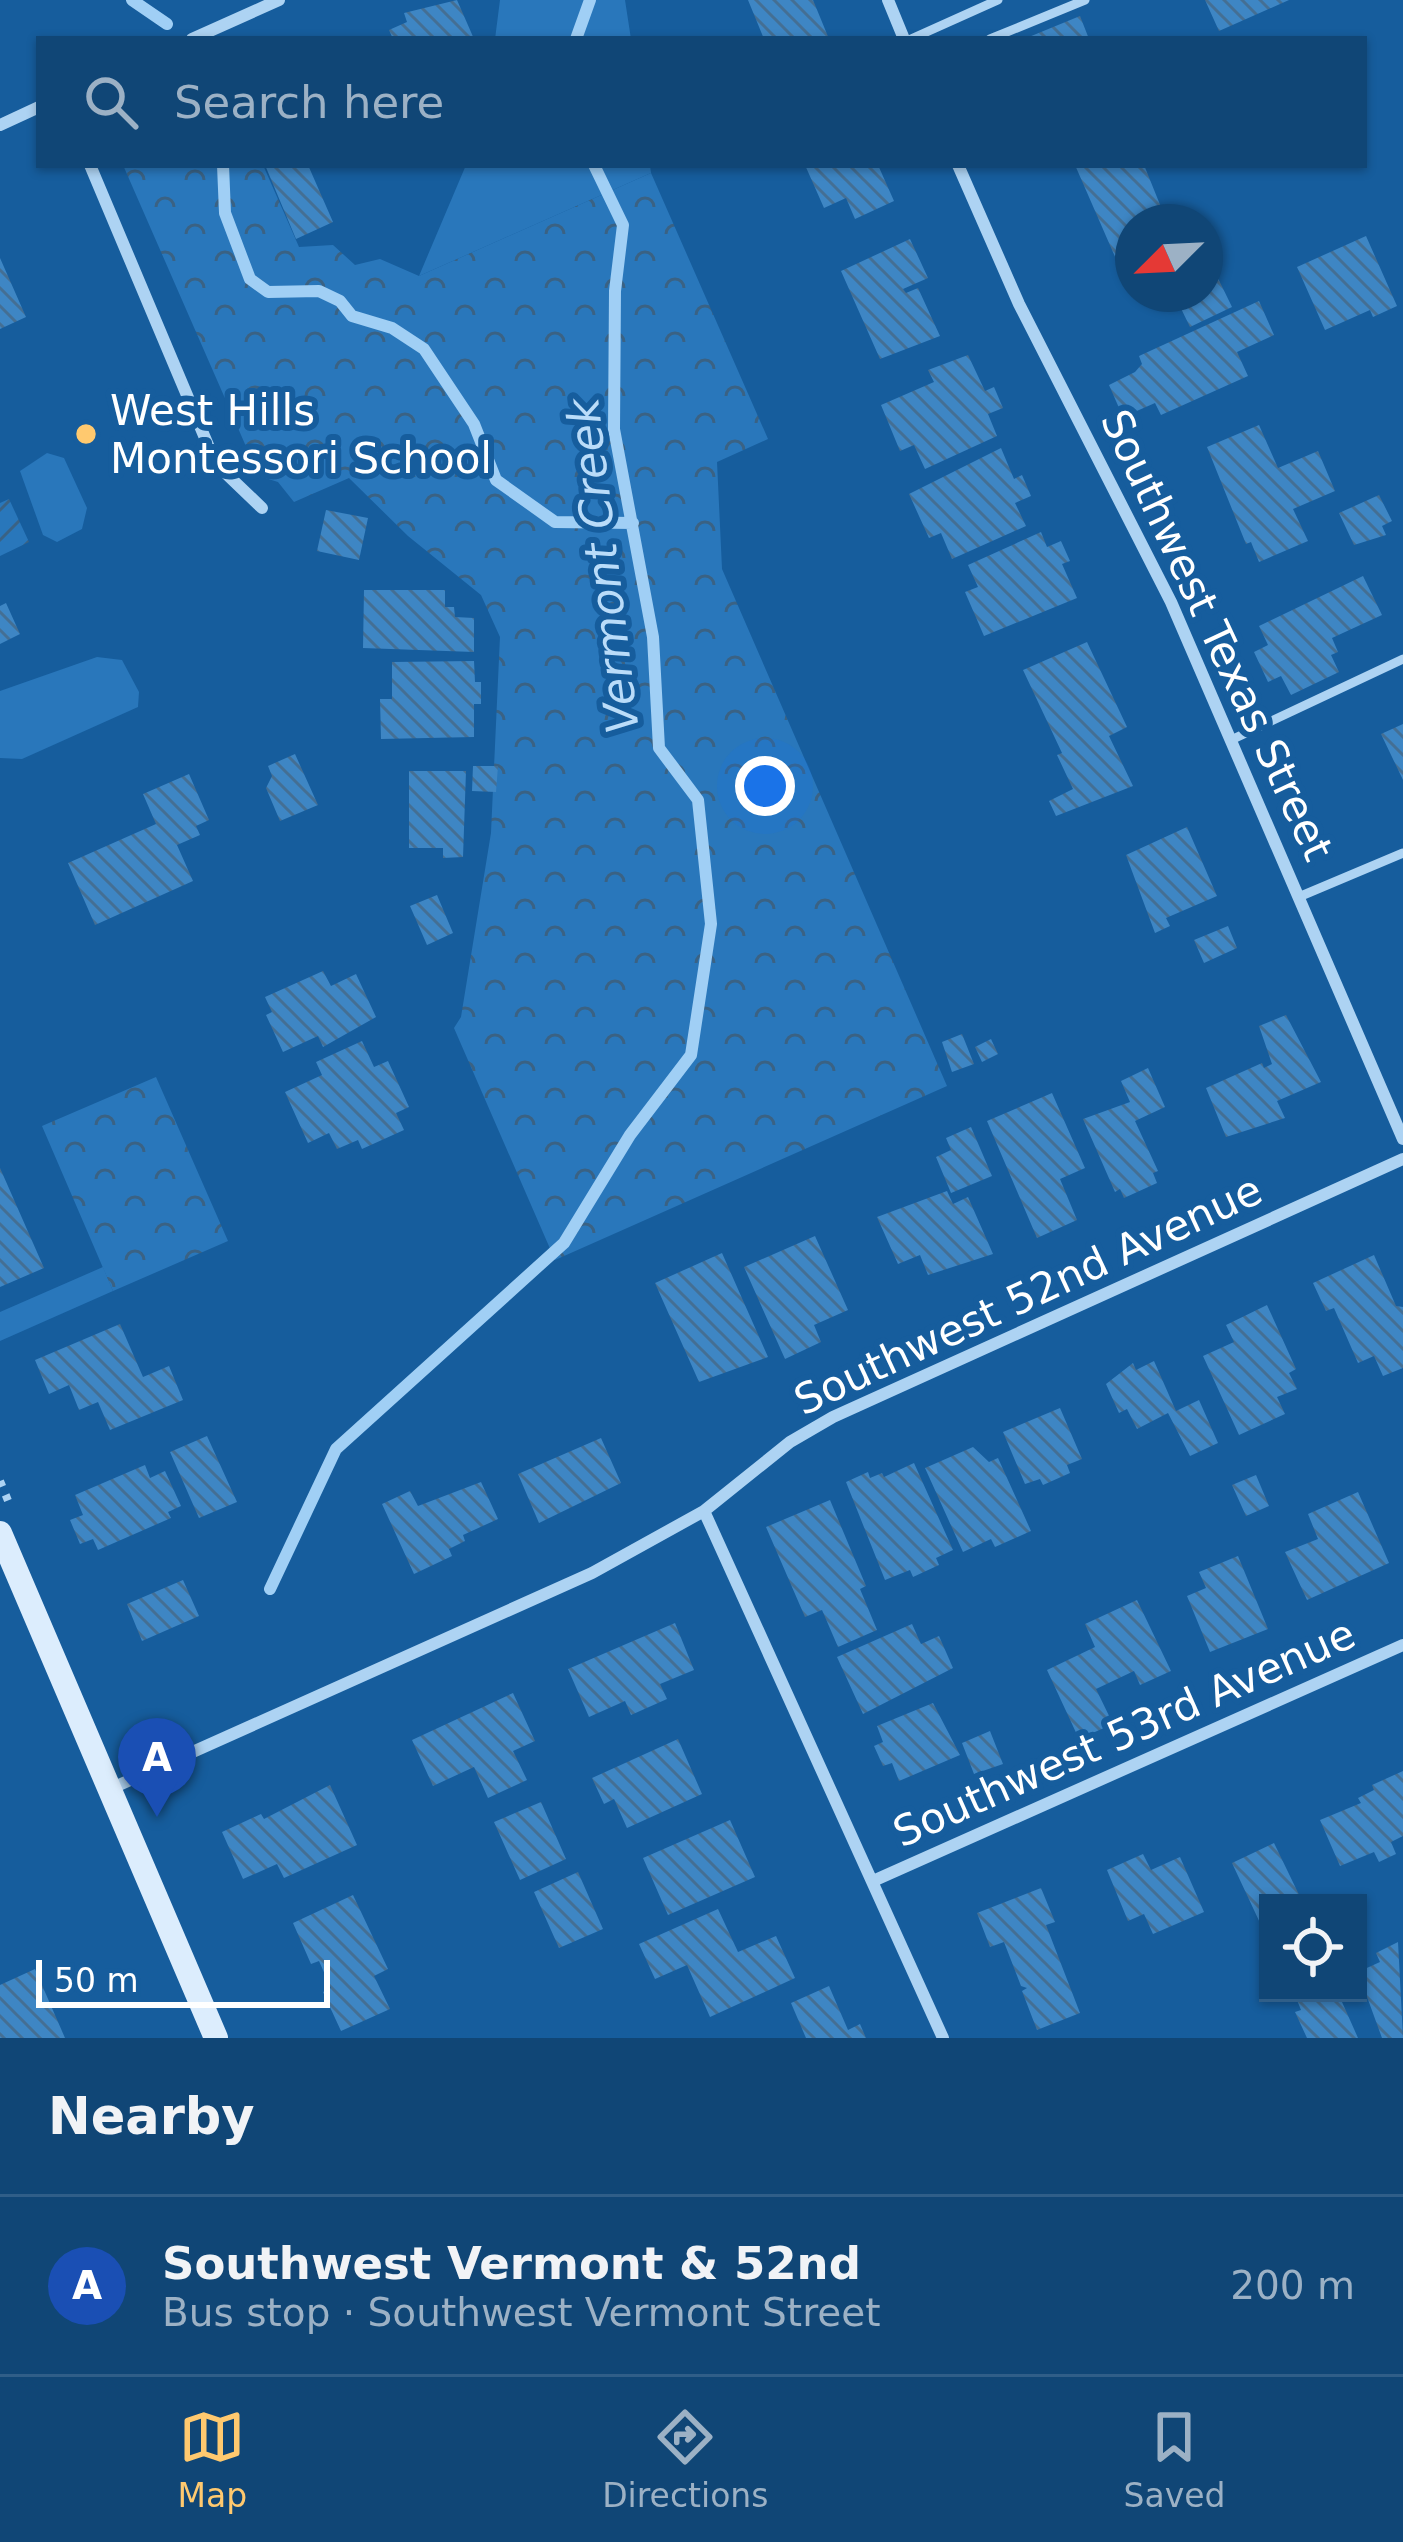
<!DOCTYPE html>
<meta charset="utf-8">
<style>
body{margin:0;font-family:"DejaVu Sans",sans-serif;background:#1e507e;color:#f1f3f6}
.controls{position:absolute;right:36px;bottom:36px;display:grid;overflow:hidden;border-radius:0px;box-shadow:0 3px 9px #0004}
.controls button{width:108px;height:108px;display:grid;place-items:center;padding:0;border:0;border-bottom:3px solid #305e88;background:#104676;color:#f1f3f6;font:60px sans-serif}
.compass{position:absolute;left:1115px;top:204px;width:108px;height:108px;border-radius:50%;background:#104676;box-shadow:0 3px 9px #0004;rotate:246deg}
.scale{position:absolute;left:36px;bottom:30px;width:294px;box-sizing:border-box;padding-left:12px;border:6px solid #fff;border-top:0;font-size:33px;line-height:42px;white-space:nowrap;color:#fff;-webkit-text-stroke:9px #165d9d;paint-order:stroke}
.you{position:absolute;left:765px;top:786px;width:42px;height:42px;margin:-30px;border:9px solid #fff;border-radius:50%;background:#1a73e8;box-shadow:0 0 0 18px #1a73e833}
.badge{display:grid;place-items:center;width:78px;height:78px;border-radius:50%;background:#ffc96f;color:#fff;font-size:39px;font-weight:700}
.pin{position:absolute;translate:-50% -99px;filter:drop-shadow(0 3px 6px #0008)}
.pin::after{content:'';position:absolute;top:63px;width:42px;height:36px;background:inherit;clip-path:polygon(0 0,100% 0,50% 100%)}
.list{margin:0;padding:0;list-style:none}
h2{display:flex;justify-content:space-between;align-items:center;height:156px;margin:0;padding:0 48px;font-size:51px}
h2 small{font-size:39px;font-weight:400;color:#9cb1c5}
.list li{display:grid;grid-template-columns:78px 1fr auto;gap:36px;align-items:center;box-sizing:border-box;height:180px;padding:0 48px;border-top:3px solid #305e88}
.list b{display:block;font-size:45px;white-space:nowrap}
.list p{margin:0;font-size:39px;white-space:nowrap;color:#9cb1c5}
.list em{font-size:39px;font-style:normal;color:#9cb1c5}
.icon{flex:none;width:66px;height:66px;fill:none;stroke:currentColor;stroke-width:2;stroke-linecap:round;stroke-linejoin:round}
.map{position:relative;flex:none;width:1403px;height:2038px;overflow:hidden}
.search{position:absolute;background:#104676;box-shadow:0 3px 9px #0004;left:36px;right:36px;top:36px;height:132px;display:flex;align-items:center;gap:30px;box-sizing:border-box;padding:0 42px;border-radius:0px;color:#9cb1c5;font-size:45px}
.sheet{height:336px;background:#104676}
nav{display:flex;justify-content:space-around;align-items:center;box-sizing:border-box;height:168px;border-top:3px solid #305e88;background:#104676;font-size:33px;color:#9cb1c5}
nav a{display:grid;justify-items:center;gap:6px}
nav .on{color:#ffc96f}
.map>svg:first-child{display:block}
.green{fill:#2977bb}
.forest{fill:url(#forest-crowns)}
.garden{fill:url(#garden-furrows)}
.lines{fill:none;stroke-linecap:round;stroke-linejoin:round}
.stream{stroke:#a0cff5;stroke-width:12}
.building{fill:url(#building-back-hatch)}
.path{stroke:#add3f3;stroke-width:8;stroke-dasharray:6 9;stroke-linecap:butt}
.service{stroke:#add3f3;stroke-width:9}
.minor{stroke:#add3f3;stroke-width:12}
.secondary{stroke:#dcedfd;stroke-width:24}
.poi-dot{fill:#ffc96f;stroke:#165d9d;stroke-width:4.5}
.labels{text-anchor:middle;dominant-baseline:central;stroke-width:12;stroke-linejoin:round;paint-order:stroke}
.poi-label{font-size:42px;fill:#fff;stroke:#165d9d;text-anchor:start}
.street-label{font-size:42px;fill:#fff;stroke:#165d9d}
.water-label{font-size:45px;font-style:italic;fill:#badcf9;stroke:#165d9d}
</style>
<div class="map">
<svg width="1403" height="2038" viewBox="0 0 1403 2038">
<defs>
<pattern id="forest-crowns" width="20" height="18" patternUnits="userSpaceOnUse" patternTransform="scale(3)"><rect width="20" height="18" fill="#2977bb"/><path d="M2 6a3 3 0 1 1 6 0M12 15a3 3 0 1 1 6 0" fill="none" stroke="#3a6284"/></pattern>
<pattern id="garden-furrows" width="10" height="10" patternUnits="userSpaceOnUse" patternTransform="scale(3)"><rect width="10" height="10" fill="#2977bb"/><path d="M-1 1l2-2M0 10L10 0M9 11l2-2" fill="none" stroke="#3a6284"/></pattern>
<pattern id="building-back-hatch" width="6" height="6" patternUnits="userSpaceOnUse" patternTransform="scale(3)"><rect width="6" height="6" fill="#3e86c4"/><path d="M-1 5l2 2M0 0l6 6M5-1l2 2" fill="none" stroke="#446f94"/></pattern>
</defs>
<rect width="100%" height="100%" fill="#165d9d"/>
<!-- green -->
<path class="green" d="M 500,0 L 625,0 L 631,39 L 495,39 Z
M 466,165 L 650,165 L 651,173 L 419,276 Z
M 47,453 L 64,458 L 87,508 L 82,529 L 57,542 L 43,535 L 20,471 Z
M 97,657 L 122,660 L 139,692 L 138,707 L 22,759 L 0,758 L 0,691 Z
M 103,1267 L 113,1291 L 0,1341 L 0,1312 Z"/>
<!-- forest -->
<path class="forest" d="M 123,165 L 263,165 L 299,247 L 333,245 L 355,265 L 380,259 L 419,276 L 651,173 L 768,439 L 717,462 L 722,569 L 947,1086 L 555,1260 L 454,1028 L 461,1017 L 491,833 L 500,637 L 481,595 L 408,536 L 349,478 L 294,502 L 278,482 L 259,476 Z
M 156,1077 L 228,1241 L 113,1291 L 42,1126 Z"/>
<!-- garden -->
<path class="garden" d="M 9,499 L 29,542 L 0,556 L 0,503 Z"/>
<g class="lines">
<!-- stream -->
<path class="stream" d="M 132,0 L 167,24
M 576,39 L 590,0
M 223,165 L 225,213 L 250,279 L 268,292 L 319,291 L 340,301 L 352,316 L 392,328 L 424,349 L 474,424 L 496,480 L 555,522 L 633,523
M 270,1589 L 336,1449 L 564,1243 L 630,1135 L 691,1055 L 711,924 L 698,800 L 659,748 L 653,637 L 614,429 L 615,291 L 623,225 L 594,165"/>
</g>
<!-- building -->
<path class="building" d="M 457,0 L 474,39 L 393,39 L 389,30 L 407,22 L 404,13 Z
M 748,0 L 813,0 L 829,39 L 764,39 Z
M 1205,0 L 1289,0 L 1219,31 Z
M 1080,16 L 1089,39 L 1024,39 Z
M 265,165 L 308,165 L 333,222 L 296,239 Z
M 805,165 L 878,165 L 894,201 L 855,219 L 846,198 L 824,208 Z
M 1075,165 L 1144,165 L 1167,222 L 1133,222 L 1133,298 Z
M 1366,236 L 1397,306 L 1373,317 L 1370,310 L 1325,330 L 1297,267 Z
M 910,239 L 928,278 L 903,289 L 906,293 L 918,288 L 940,336 L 880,359 L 841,271 Z
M 0,258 L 26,317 L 0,329 Z
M 1213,268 L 1232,307 L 1190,327 L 1174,294 L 1205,294 L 1205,272 Z
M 1259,301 L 1274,335 L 1237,352 L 1248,376 L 1161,415 L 1155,403 L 1123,417 L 1109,385 L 1135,372 L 1142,364 L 1139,356 Z
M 968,355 L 985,391 L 994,387 L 1003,408 L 988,414 L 997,436 L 925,469 L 914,445 L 900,451 L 881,405 L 934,382 L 928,370 Z
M 1259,425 L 1278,468 L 1318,451 L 1335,491 L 1293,509 L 1308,541 L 1259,562 L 1251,542 L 1246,544 L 1207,447 Z
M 1001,448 L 1014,479 L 1022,475 L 1031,496 L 1015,503 L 1026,526 L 952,559 L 941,533 L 929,538 L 909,494 Z
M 1379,495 L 1392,521 L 1382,526 L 1386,535 L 1354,545 L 1339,513 Z
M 326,510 L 368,518 L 359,560 L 317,551 Z
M 1041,532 L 1047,547 L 1061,541 L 1070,561 L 1062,564 L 1077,598 L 984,636 L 965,592 L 978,587 L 968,565 Z
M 1363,576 L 1382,615 L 1332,638 L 1338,652 L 1331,655 L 1339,672 L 1291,695 L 1281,676 L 1268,682 L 1254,652 L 1268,645 L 1259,626 Z
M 364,590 L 445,590 L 445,607 L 454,607 L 455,617 L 474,618 L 474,652 L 363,648 Z
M 6,603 L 20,634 L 0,644 L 0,606 Z
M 1087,642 L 1127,727 L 1109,736 L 1133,786 L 1056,816 L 1049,801 L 1073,789 L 1057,755 L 1062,753 L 1023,670 Z
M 474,661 L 475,682 L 481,682 L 481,704 L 474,704 L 474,737 L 381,739 L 380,699 L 392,699 L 392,662 Z
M 1403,724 L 1403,780 L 1381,734 Z
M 295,754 L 318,805 L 280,821 L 266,788 L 272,776 L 268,766 Z
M 473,766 L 498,766 L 496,792 L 472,791 Z
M 409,771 L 466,771 L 463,857 L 443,858 L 443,848 L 409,848 Z
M 189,774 L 209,820 L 196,826 L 200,835 L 177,845 L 193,881 L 95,925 L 68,863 L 156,824 L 143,794 Z
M 1187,827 L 1217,896 L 1166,918 L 1170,926 L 1155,933 L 1126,855 Z
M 437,895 L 453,933 L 427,945 L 410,906 Z
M 1228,926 L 1237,948 L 1204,963 L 1194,940 Z
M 323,971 L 331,986 L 356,974 L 376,1017 L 323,1047 L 318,1036 L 283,1052 L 266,1015 L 272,1012 L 265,997 Z
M 1286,1015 L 1321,1082 L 1277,1101 L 1285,1118 L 1226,1137 L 1206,1088 L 1262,1063 L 1264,1068 L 1272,1064 L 1259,1026 Z
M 962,1034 L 974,1064 L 952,1072 L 942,1042 Z
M 991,1039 L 998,1054 L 982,1062 L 975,1047 Z
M 362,1041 L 374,1067 L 388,1061 L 409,1107 L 396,1113 L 404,1130 L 362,1149 L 358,1140 L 337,1149 L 329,1133 L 308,1143 L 285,1092 L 322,1075 L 316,1062 Z
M 1148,1068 L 1165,1107 L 1135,1121 L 1158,1171 L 1153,1173 L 1157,1183 L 1124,1198 L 1120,1189 L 1115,1192 L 1083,1119 L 1130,1102 L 1121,1081 Z
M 1052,1093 L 1085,1168 L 1060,1179 L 1077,1220 L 1037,1238 L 987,1121 Z
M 971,1127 L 992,1176 L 951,1193 L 936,1157 L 951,1150 L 946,1138 Z
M 0,1168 L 44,1268 L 0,1287 Z
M 947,1191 L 953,1204 L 968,1197 L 993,1254 L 928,1275 L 920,1255 L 898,1264 L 877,1217 Z
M 815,1236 L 848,1310 L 814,1325 L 821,1342 L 785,1359 L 744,1267 Z
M 722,1253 L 768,1357 L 699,1382 L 655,1283 Z
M 1374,1255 L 1396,1306 L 1403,1307 L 1403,1368 L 1383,1376 L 1374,1356 L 1358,1363 L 1334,1308 L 1326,1311 L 1313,1283 Z
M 1267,1305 L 1296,1369 L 1289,1373 L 1297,1389 L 1277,1397 L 1285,1414 L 1239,1435 L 1203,1356 L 1234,1342 L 1226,1325 Z
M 120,1324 L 143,1377 L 169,1366 L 183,1400 L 110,1430 L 98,1402 L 79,1410 L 69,1385 L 49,1394 L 35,1360 Z
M 1154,1361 L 1176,1411 L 1199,1400 L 1218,1443 L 1190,1456 L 1168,1413 L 1137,1429 L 1127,1409 L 1119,1413 L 1106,1384 L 1133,1363 L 1136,1370 Z
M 1060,1408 L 1082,1459 L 1067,1465 L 1070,1473 L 1043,1485 L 1040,1479 L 1025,1484 L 1003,1432 Z
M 207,1436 L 237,1502 L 199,1518 L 170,1452 Z
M 601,1438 L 621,1483 L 539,1523 L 518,1474 Z
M 973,1447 L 989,1462 L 998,1458 L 1031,1531 L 995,1547 L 991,1539 L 963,1552 L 925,1468 Z
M 914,1463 L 953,1550 L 936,1558 L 939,1565 L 913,1577 L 910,1570 L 885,1580 L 846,1482 L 868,1472 L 870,1478 L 882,1473 L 884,1477 Z
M 145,1465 L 150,1478 L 165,1471 L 181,1506 L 168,1512 L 171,1518 L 98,1550 L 93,1539 L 80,1544 L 70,1520 L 83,1515 L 75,1495 Z
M 1256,1475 L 1269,1506 L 1246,1516 L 1232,1485 Z
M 481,1482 L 498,1519 L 463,1535 L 465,1541 L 449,1549 L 452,1556 L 414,1574 L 382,1504 L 410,1491 L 418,1506 Z
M 1358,1492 L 1389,1563 L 1307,1600 L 1285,1552 L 1318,1539 L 1308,1514 Z
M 830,1500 L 866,1586 L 860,1589 L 877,1630 L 838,1647 L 822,1610 L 805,1617 L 766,1527 Z
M 1238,1556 L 1268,1629 L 1210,1652 L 1187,1596 L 1206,1588 L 1199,1572 Z
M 183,1580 L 199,1616 L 142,1641 L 127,1604 Z
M 1137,1600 L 1171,1671 L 1140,1685 L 1134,1671 L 1096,1689 L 1113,1724 L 1079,1739 L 1047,1670 L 1095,1647 L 1085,1624 Z
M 675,1623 L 694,1670 L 660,1684 L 667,1699 L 631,1715 L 625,1701 L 589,1717 L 568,1669 Z
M 912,1624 L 921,1644 L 939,1636 L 953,1668 L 863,1714 L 837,1657 Z
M 513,1693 L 535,1741 L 513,1751 L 527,1780 L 488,1798 L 474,1767 L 433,1786 L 412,1740 Z
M 933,1703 L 960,1755 L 899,1781 L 892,1763 L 883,1766 L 874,1746 L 883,1742 L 877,1726 Z
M 990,1731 L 1003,1764 L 974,1774 L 962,1743 Z
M 678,1739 L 702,1794 L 627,1828 L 614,1799 L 604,1804 L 592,1778 Z
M 1403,1771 L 1403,1836 L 1391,1842 L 1396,1854 L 1379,1862 L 1374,1852 L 1340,1866 L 1320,1820 L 1361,1803 L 1358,1798 L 1374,1790 L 1372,1785 Z
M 330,1785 L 357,1845 L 284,1878 L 277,1864 L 243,1879 L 222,1832 L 261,1814 L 264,1819 Z
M 541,1802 L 566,1859 L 520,1880 L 494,1822 Z
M 730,1820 L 755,1877 L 668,1915 L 643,1858 Z
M 1274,1843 L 1303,1903 L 1268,1903 L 1268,1940 L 1232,1863 Z
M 1143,1854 L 1151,1870 L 1180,1857 L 1204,1912 L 1153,1934 L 1144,1914 L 1128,1921 L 1107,1870 Z
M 578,1872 L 603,1929 L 559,1948 L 534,1892 Z
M 1041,1888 L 1055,1922 L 1046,1925 L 1080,2013 L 1037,2030 L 1022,1991 L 1027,1988 L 1021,1986 L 1004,1942 L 990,1947 L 977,1913 Z
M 353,1895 L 388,1969 L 374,1976 L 390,2009 L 341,2031 L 323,1992 L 331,1988 L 319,1961 L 311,1964 L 293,1923 Z
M 718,1909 L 738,1952 L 776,1936 L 795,1978 L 710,2017 L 687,1965 L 655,1979 L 639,1944 Z
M 1398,1942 L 1403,2038 L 1382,2038 L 1358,1972 L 1380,1962 L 1376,1953 Z
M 35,1969 L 65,2038 L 0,2038 L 0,1985 Z
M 829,1986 L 848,2030 L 860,2024 L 866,2038 L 806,2038 L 791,2003 Z
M 1313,1993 L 1320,2000 L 1338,1993 L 1358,2038 L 1307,2038 L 1295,2012 L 1301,2010 L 1297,2000 Z"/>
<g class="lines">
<!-- path -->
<path class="path" d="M 0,1481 L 9,1503"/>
<!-- service -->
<path class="service" d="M 911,39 L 998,0
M 990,39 L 1085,0
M 1231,740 L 1403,659
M 1301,896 L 1403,853"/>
<!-- minor -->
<path class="minor" d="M 888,0 L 904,39
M 192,39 L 279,0
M 0,125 L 39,107
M 90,165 L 216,464 L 262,508
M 958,165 L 1019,304 L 1171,602 L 1403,1139
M 704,1511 L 943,2038
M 110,1789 L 592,1573 L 704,1511 L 790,1442 L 833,1417 L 1403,1159
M 873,1881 L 1403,1645"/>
<!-- secondary -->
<path class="secondary" d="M 0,1533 L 216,2038"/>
</g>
<!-- markers -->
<circle class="poi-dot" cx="86" cy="434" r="12"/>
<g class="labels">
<!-- poi labels -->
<g class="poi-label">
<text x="110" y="410">West Hills<tspan x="110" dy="48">Montessori School</tspan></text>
</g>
<!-- street labels -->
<g class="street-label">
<text transform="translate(1217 635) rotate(65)">Southwest Texas Street</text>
<text transform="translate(1028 1295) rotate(-25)">Southwest 52nd Avenue</text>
<text transform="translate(1124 1733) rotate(-24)">Southwest 53rd Avenue</text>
</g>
<!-- water labels -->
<g class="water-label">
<text transform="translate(603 566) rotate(-97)">Vermont Creek</text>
</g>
</g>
</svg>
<div class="controls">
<button><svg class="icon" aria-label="locate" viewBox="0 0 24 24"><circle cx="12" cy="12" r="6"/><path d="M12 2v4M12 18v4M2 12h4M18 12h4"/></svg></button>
</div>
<svg class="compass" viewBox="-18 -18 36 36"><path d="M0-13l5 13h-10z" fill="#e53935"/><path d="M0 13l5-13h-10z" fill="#9cb1c5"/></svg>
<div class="scale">50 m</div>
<div class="you"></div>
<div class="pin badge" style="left:157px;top:1817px;background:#1a4fb4">A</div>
<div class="search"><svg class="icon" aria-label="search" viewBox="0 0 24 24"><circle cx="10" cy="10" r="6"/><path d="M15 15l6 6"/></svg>Search here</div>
</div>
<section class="sheet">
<h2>Nearby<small></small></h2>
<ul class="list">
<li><span class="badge" style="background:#1a4fb4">A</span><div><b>Southwest Vermont &amp; 52nd</b><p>Bus stop · Southwest Vermont Street</p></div><em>200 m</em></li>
</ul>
</section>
<nav>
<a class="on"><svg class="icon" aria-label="map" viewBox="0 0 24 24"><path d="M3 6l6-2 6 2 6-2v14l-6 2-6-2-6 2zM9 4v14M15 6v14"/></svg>Map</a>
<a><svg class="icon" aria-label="directions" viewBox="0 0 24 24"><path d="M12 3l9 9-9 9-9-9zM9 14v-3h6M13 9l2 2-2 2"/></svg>Directions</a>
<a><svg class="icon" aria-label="saved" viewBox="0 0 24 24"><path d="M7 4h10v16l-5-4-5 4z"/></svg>Saved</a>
</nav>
